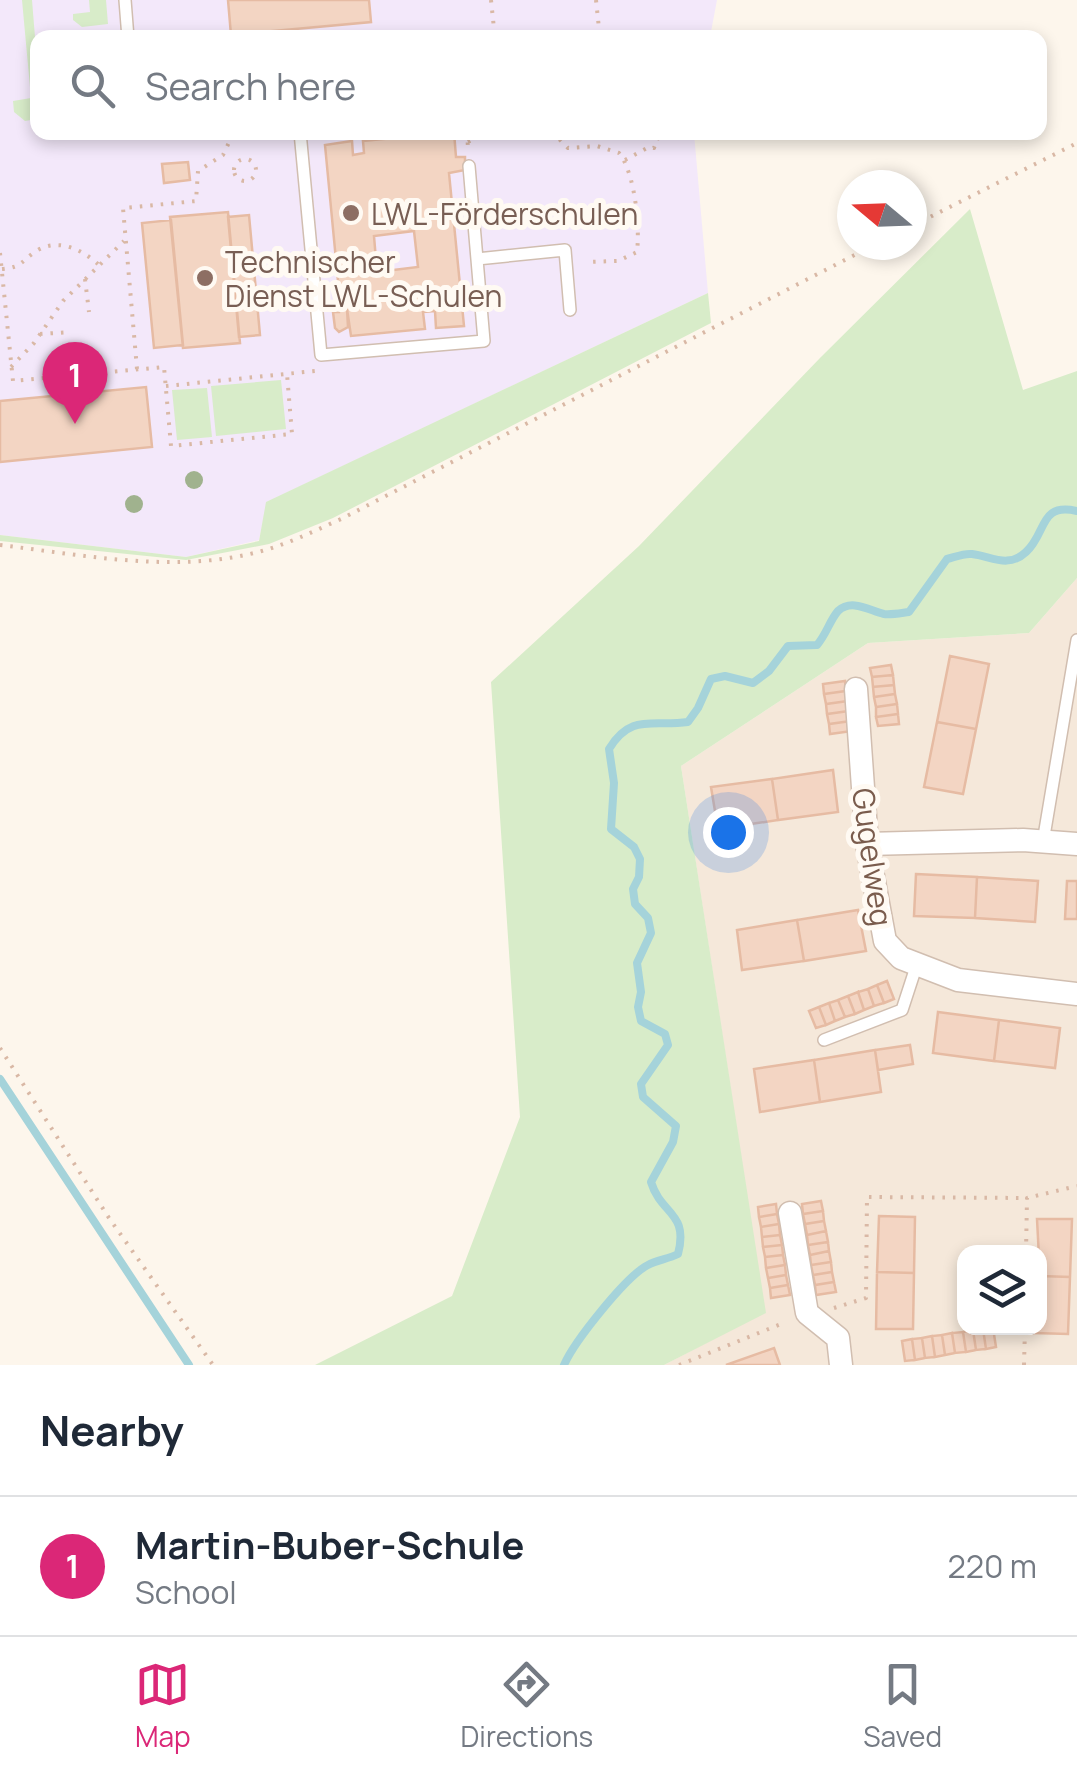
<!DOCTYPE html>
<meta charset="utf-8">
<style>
body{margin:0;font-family:Manrope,sans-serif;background:#f2f2f3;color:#1f2937}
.controls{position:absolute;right:30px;bottom:30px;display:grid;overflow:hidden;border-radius:20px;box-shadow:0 5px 15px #0003}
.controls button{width:90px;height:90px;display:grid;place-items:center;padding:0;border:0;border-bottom:2px solid #e0e1e3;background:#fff;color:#1f2937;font:50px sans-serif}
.compass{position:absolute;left:837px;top:170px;width:90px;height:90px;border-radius:50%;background:#fff;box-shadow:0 5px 15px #0003;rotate:289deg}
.you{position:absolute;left:728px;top:832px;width:35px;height:35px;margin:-25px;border:8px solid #fff;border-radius:50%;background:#1a73e8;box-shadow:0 0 0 15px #1a73e833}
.badge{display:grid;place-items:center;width:65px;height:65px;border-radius:50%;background:#db2777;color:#fff;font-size:32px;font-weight:700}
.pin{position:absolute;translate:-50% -82px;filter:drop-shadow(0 2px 5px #0008)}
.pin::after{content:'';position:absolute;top:52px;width:35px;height:30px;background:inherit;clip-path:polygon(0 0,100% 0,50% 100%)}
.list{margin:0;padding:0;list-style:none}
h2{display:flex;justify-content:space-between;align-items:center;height:130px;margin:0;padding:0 40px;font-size:42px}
h2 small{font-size:32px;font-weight:400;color:#747a83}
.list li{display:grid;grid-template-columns:65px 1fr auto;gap:30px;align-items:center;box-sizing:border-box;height:140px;padding:0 40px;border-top:2px solid #e0e1e3}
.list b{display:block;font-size:38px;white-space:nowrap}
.list p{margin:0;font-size:32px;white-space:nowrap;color:#747a83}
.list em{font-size:32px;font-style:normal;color:#747a83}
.icon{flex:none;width:55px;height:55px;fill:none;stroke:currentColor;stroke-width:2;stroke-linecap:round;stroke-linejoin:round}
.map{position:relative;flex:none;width:1077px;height:1365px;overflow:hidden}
.search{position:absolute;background:#fff;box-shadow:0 5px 15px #0003;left:30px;right:30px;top:30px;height:110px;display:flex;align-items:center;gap:25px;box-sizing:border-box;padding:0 35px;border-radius:20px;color:#747a83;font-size:38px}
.sheet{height:270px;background:#fff}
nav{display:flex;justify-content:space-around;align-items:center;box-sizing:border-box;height:140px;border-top:2px solid #e0e1e3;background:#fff;font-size:28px;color:#747a83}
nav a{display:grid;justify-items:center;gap:5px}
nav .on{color:#db2777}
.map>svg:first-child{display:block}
.residential{fill:#f5e8da;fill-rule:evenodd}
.education{fill:#f3e8fa}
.green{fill:#d8ecc9}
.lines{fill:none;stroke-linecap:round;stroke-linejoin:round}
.stream{stroke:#a5d3da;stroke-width:8}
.building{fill:#f3d5c3;stroke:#e6bba3;stroke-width:2.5;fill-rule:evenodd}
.service-casing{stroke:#d1beb0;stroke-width:14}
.minor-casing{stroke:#d1beb0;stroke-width:25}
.path{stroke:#d9b8a5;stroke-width:4;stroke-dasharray:2.5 8;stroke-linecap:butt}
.service{stroke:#fff;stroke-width:11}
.minor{stroke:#fff;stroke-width:22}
.tree{fill:#a0b28e}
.education-dot{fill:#8d6e63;stroke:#fffaf3;stroke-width:4}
.labels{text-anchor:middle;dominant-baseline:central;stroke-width:10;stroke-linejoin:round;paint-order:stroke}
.education-label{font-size:30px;fill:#785e54;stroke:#fffaf3;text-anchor:start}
.street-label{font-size:30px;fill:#7a5c4d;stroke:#fffaf3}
</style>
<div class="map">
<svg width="1077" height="1365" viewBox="0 0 1077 1365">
<rect width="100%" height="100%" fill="#fdf6ec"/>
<!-- residential -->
<path class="residential" d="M 1077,578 L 1077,1365 L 664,1365 L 765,1312 L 681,766 L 868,643 L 1029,633 ZM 964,1252 L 1040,1252 L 1040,1328 L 964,1328 Z"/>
<!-- education -->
<path class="education" d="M 0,0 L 717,0 L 710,37 L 38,38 L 38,132 L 694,133 L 708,293 L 267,502 L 259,540 L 186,557 L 0,535 Z"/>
<!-- green -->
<path class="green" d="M 22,0 L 32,0 L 37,62 L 37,119 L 25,121 L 14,112 L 13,101 L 31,98 Z
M 89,0 L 106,0 L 108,24 L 82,27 L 73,20 L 73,14 L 90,12 Z
M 970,209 L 1023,390 L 1077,371 L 1077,578 L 1029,633 L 868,643 L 681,766 L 766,1313 L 664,1365 L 315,1365 L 452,1296 L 520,1117 L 491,682 L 639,546 L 820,358 Z
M 708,293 L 711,323 L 333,518 L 269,544 L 186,560 L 0,541 L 0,535 L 186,557 L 259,541 L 266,502 Z
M 281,380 L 286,429 L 216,436 L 211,386 Z
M 207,388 L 212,437 L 177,440 L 172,390 Z"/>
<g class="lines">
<!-- stream -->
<path class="stream" d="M 0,1079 L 189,1365
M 564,1365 C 574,1342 626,1276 648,1265 C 657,1260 668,1259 678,1254 C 689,1212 661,1215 651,1182 L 673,1142 L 676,1126 L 643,1097 L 641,1084 L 668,1045 L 665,1034 L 641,1021 L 638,1007 L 641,992 L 637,963 L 651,933 L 648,918 L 635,904 L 633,889 L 639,877 L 640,859 L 634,847 L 611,829 L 614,783 L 609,749 C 631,713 652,727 688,722 L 698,708 L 711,679 L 725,676 L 753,683 L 769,671 L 788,646 L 817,645 C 826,635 830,620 838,611 C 852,598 870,611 884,614 C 891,615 901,613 909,612 L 947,559 C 955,557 964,553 972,554 C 991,556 1008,569 1026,552 C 1047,533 1039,502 1077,511"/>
</g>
<!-- building -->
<path class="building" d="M 228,0 L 369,0 L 371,22 L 231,35 Z
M 454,132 L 456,157 L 465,157 L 465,170 L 449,173 L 464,326 L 436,328 L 435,311 L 423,312 L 425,329 L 351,336 L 347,309 L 348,327 L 339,332 L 335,328 L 333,312 L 339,312 L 340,302 L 325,145 L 352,141 L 353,155 L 364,153 L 363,141 ZM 414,231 L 418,267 L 377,272 L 374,236 Z
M 188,162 L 190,180 L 164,183 L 162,164 Z
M 228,212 L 240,343 L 183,348 L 170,217 Z
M 249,215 L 260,335 L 239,337 L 228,217 Z
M 171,220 L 183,345 L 154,348 L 142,223 Z
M 146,387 L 152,447 L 0,462 L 0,401 Z
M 950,656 L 989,664 L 976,729 L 937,722 Z
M 891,665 L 893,675 L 872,677 L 870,668 Z
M 893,675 L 894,685 L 873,687 L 872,677 Z
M 845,681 L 846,691 L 824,694 L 823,684 Z
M 894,685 L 895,694 L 874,697 L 873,687 Z
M 846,691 L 848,701 L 826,704 L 824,694 Z
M 895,694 L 897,704 L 876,707 L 874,697 Z
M 848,701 L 849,711 L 827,714 L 826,704 Z
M 897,704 L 898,714 L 876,717 L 876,707 Z
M 849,711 L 851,721 L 829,724 L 827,714 Z
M 898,714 L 899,724 L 878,726 L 876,717 Z
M 851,721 L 852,731 L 830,734 L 829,724 Z
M 937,722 L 976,729 L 963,794 L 924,787 Z
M 833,770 L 838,812 L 778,820 L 772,779 Z
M 772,779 L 778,820 L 718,829 L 711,787 Z
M 916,874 L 977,877 L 975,918 L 914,916 Z
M 977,877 L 1038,881 L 1035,922 L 975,918 Z
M 1067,881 L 1077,881 L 1077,919 L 1065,919 Z
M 858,910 L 866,951 L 804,961 L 797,920 Z
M 797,920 L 804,961 L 742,970 L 737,930 Z
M 887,981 L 894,999 L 884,1003 L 877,985 Z
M 877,985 L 884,1003 L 874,1006 L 868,989 Z
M 868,989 L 874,1006 L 864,1010 L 858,992 Z
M 858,992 L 864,1010 L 855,1014 L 848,996 Z
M 848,996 L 855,1014 L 845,1017 L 838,1000 Z
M 838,1000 L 845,1017 L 835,1021 L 829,1003 Z
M 829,1003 L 835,1021 L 826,1025 L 819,1007 Z
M 819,1007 L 826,1025 L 816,1028 L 809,1011 Z
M 938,1012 L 999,1020 L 994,1061 L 933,1053 Z
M 999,1020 L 1060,1028 L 1055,1068 L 994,1061 Z
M 910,1045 L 913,1064 L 878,1070 L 875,1050 Z
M 875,1050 L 881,1092 L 820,1102 L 814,1060 Z
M 814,1060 L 820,1102 L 760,1112 L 754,1069 Z
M 821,1201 L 823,1211 L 803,1214 L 802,1204 Z
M 776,1204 L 777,1214 L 759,1217 L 758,1207 Z
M 823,1211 L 824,1221 L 805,1224 L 803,1214 Z
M 777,1214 L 779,1224 L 761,1227 L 759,1217 Z
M 879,1216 L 915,1217 L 914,1273 L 877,1272 Z
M 1037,1219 L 1072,1219 L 1070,1277 L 1040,1276 Z
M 824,1221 L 826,1231 L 807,1235 L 805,1224 Z
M 779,1224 L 780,1235 L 762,1237 L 761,1227 Z
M 826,1231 L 828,1242 L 808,1245 L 807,1235 Z
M 780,1235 L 782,1245 L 763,1247 L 762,1237 Z
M 828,1242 L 829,1251 L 810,1255 L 808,1245 Z
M 782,1245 L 783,1255 L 765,1257 L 763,1247 Z
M 829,1251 L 831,1262 L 811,1265 L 810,1255 Z
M 783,1255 L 785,1265 L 766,1268 L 765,1257 Z
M 831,1262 L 832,1272 L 813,1275 L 811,1265 Z
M 785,1265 L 786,1275 L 768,1278 L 766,1268 Z
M 832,1272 L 834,1282 L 815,1285 L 813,1275 Z
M 877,1272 L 914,1273 L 913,1329 L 876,1329 Z
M 786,1275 L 788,1285 L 770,1288 L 768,1278 Z
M 1040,1276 L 1070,1277 L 1068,1334 L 1034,1333 L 1034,1328 L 1040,1328 Z
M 834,1282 L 836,1292 L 816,1295 L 815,1285 Z
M 788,1285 L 790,1295 L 771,1298 L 770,1288 Z
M 993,1328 L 996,1347 L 986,1349 L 983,1329 Z
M 983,1329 L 986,1349 L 976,1350 L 973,1330 Z
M 973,1330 L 976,1350 L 966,1352 L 963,1332 Z
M 963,1332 L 966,1352 L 955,1353 L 952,1333 Z
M 952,1333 L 955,1353 L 945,1355 L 942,1335 Z
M 942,1335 L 945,1355 L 935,1357 L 932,1336 Z
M 932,1336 L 935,1357 L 925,1358 L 922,1338 Z
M 922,1338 L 925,1358 L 915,1360 L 912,1339 Z
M 912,1339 L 915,1360 L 905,1361 L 902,1341 Z
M 774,1348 L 780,1365 L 726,1365 Z"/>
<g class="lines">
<defs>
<path id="service" d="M 125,0 L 128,38
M 300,132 L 321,355 L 484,341 L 469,166
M 477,259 L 565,250 L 570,310
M 1043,842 L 1077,640
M 824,1040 L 902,1010 L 917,964"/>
<path id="minor" d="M 856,689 L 867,844 L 885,941 L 901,958 L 958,980 L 1077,994
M 867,844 L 1023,840 L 1077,844
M 790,1213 L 807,1313 L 838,1338 L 841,1365"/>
</defs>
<!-- service casing -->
<use href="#service" class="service-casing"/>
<!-- minor casing -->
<use href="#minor" class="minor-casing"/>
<!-- path -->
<path class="path" d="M 491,0 L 495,38
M 596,0 L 600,38
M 621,38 L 639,36
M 467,132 L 468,148
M 552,132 L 568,148 L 597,146 L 619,153 C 635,173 640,226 637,252 L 618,261 L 586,262
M 468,142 L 486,132
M234 170a11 11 0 1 1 22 0a11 11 0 1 1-22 0Z
M 625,160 L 649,147 L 654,148 L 657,139 L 673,132
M 912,226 L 1077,143
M 0,253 L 13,381 L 164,367 L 171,446 L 292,434 L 287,374
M 2,269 C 24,267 21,260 38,250 C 59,238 83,250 99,265
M 85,279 L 89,312
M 40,334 L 71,332
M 11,367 L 34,343 L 63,301 L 124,241
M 137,369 L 123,208 L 196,201 L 198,171 L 223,155 L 234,132
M 166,386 L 315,371
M 0,545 C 83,555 172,573 254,553 C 284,546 312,532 341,519 L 874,245
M 0,1048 L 109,1218 L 213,1365
M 1026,1252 L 1027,1198 L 1077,1186
M 834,1308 L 866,1298 L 867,1197 L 1027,1198
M 679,1365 L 786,1322
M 1024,1365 L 1025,1328"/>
<!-- service -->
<use href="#service" class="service"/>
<!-- minor -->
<use href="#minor" class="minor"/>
</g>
<!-- trees -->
<g class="tree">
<circle cx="194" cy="480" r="9"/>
<circle cx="134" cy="504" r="9"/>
</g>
<!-- markers -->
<g class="education-dot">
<circle cx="351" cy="213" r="10"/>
<circle cx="205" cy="278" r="10"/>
</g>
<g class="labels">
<!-- education labels -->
<g class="education-label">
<text x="371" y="213">LWL-Förderschulen</text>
<text x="225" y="261">Technischer<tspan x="225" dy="34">Dienst LWL-Schulen</tspan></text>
</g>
<!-- street labels -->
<g class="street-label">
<text transform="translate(873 857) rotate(82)">Gugelweg</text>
</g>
</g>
</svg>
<div class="controls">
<button><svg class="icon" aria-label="layers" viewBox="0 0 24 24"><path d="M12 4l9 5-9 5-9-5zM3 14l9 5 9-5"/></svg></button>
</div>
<svg class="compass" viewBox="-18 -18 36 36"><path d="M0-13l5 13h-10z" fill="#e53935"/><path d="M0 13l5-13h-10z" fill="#747a83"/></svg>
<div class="you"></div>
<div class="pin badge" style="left:75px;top:424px">1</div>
<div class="search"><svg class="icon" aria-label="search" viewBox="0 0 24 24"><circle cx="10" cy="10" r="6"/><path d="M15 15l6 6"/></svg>Search here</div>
</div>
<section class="sheet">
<h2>Nearby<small></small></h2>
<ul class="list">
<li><span class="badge">1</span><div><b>Martin-Buber-Schule</b><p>School</p></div><em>220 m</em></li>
</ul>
</section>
<nav>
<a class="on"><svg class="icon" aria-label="map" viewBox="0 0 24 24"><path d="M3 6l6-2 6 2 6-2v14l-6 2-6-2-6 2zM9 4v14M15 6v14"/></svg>Map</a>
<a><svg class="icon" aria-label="directions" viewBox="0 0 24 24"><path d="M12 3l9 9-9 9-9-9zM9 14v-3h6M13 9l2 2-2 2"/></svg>Directions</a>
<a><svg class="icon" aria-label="saved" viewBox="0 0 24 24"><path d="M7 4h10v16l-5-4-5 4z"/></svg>Saved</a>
</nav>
